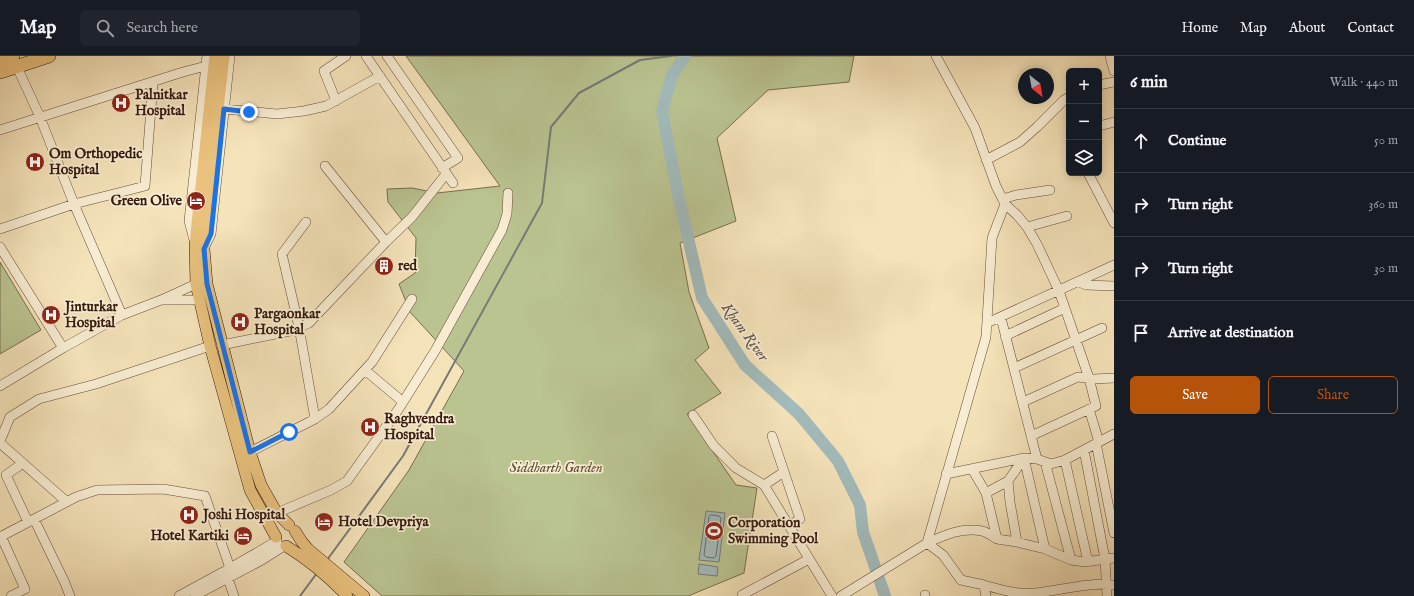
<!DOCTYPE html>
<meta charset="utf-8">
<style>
body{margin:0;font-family:"IM FELL English",serif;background:#20242c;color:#f1f3f6}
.controls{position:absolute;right:12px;top:12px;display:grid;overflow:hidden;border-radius:6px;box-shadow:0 2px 10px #0003}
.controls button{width:36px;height:36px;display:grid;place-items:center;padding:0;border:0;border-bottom:1px solid #363941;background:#171b24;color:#f1f3f6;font:20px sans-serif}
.compass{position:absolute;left:1018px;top:12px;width:36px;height:36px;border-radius:50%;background:#171b24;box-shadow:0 2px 10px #0003;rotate:149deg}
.stop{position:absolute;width:12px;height:12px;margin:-9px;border:3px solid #1a73e8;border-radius:50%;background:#fff}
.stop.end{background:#1a73e8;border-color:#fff;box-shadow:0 1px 4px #0008}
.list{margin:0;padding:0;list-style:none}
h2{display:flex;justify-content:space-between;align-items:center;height:52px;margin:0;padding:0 16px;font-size:17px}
h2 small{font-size:13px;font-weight:400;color:#9ea1a6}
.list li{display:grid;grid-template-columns:26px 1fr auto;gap:12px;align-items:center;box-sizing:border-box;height:64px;padding:0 16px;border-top:1px solid #363941}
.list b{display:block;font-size:15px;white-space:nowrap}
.list em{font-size:13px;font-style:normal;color:#9ea1a6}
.actions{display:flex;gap:8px;padding:12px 16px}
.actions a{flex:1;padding:9px 0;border:1px solid #b45309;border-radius:6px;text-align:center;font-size:14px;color:#b45309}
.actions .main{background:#b45309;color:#fff}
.icon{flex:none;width:22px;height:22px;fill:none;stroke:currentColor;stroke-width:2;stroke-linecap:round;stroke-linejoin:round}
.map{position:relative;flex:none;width:1114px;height:540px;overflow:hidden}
header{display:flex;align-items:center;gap:24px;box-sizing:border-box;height:56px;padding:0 20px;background:#171b24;border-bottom:1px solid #363941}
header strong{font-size:19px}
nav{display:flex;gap:22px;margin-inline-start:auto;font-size:14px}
.search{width:280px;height:36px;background:#20242c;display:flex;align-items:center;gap:10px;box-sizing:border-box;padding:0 14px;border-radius:6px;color:#9ea1a6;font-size:15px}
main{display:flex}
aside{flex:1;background:#171b24}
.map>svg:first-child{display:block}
.green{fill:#bac491;stroke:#786e50}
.water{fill:#a2bbbb;stroke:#777a76}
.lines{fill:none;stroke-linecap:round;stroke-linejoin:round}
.shore{stroke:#6c6a64;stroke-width:1}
.stream{stroke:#777a76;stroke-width:2}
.river{stroke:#a2bbbb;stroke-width:12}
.minor-casing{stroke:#664c39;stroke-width:10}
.major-casing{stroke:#36190e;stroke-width:12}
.highway-casing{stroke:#36190e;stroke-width:14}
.minor{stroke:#f8edd2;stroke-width:9}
.major{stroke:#eac27d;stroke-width:11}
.highway{stroke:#eac27d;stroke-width:13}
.route{stroke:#1a73e8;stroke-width:5}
.labels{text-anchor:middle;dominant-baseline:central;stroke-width:3.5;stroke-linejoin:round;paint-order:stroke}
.poi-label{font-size:14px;font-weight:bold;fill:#36190e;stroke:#f8edd2;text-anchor:start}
.park-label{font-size:14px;font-style:italic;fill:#5e4c35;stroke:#f8edd2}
.water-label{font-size:15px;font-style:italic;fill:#5c524b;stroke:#f8edd2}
</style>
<header>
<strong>Map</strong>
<div class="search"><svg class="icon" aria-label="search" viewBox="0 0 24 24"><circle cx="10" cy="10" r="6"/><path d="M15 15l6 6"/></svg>Search here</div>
<nav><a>Home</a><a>Map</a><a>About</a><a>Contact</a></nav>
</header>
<main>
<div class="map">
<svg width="1114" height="540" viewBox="0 0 1114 540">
<rect width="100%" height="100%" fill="#f5e3ba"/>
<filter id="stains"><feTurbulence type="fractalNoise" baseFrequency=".005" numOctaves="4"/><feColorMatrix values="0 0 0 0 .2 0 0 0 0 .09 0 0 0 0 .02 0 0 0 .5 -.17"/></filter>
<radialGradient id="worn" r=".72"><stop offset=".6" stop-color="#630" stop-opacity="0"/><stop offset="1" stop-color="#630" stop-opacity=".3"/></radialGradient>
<!-- green -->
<path class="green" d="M 406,0 L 854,0 L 849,26 L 768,34 L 717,82 L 736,165 L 680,187 L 689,236 L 709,292 L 695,304 L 721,337 L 687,358 L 736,429 L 757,432 L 744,517 L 688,540 L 382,540 L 344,506 L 409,414 L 464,315 L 410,256 L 399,228 L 415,217 L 416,182 L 388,146 L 387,133 L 412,132 L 437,137 L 500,130 Z
M 0,206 L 41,274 L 0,298 Z"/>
<!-- water -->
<path class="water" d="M 706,455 L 725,457 L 719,506 L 699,504 Z
M 699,508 L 718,511 L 717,520 L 698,518 Z"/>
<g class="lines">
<!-- shore -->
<path class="shore" d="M 711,459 L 719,460 L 721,462 L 716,500 L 714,502 L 706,501 L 704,499 L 709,461 Z"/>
<!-- stream -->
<path class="stream" d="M 327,504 L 403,400 L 542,147 L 551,71 L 579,37 L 640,4 L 671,0
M 300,540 L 317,517"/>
<!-- river -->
<path class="river" d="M 685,0 L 672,19 L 662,56 L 679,143 L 702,242 L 745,309 L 799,358 L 838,405 L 860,449 L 863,476 L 885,540"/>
<defs>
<path id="minor" d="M 366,0 L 453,127
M 387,0 L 458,102 L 442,112
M 936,0 L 975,72 L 996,130 L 1005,148 L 1017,159 L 1027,171 L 1037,188 L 1059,235 L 1089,322 L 1096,350 L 1031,380
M 1110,0 L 1114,15
M 17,11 L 40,61 L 74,148 L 122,259
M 1099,29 L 1114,26
M 336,45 L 324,15 L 346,0
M 224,53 L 277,58 L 304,55 L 326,50 L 380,20
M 1099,70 L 1114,66
M 0,74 L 183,16 L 206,10
M 986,104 L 1020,86 L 1037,71 L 1064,44 L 1069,41
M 325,110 L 386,186
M 1088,117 L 1114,167
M 1003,143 L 1016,139 L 1050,134
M 306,166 L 282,198 L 299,271 L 315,363
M 1027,171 L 1067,160
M 0,173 L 74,148 L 145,130 L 153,26
M 194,184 L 189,165 L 207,0
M 0,191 L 63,292
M 204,192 L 211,178 L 230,0
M 1079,226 L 1086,229 L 1114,230
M 164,244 L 200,244
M 1001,262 L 1037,403
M 987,267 L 1114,209
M 1005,280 L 1065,252
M 222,289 L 290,275 L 309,267 L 386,186 L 412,161 L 446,118
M 1014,312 L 1102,272
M 365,314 L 403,346
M 0,330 L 63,292 L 122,259 L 161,244 L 196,228
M 1023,346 L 1078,321 L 1094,323 L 1114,322
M 1089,353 L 1099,386
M 693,359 L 714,390 L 736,412 L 764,429 L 832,540
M 772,380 L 800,463 L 789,470
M 0,385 L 10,361 L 39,343 L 96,328 L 210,290
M 0,387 L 67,446
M 1096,387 L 1114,477
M 1084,394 L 1105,503 L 1107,540
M 250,396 L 315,363 L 329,353 L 372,306 L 412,243
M 1024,402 L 1045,493
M 1065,404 L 1088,506
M 1045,406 L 1071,504
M 23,407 L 6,419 L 28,466
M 972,413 L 986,437 L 997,483 L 1017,486 L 1045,493 L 1071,504 L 1085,506 L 1114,502
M 946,418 L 1024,402 L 1037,403 L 1051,408 L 1065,404 L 1114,378
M 764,429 L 784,416
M 986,437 L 1008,425
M 277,457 L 331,434 L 347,425 L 398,354 L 435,295 L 502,174 L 507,158 L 508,137
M 34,463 L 65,527 L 70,540
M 1,480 L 25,533 L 11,540
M 0,481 L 76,441 L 97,434 L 163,433 L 205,440 L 230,512
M 1017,486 L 1010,446 L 1008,425 L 1024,402
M 927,487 L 943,499 L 961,524 L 984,529 L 986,540
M 927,487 C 945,479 962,471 982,475 C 987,476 992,480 997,483
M 226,517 L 234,540
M 984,529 C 1002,534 1018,539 1036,537 C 1062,534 1088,526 1114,529
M 925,539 L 925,540
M 179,540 L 225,515 L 277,485
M 194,540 L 262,504 L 284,490
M 743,540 L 742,539 L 809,503
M 841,540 L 927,487 L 986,281 L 992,182 L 1005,148"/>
<path id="major" d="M 215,0 L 197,168 L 195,191 L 196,228 L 210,290 L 250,434 L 276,481
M 224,0 L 205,168 L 204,193 L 207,228 L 250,396 L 261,429 L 277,457 L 289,469
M 295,475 L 302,486 L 308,493 L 364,540
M 286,490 C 309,504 329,521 347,540"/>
<path id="highway" d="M 0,4 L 13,0
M 0,16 L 49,0"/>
</defs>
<!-- minor casing -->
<use href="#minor" class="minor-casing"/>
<!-- major casing -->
<use href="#major" class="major-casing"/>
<!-- highway casing -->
<use href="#highway" class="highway-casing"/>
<!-- minor -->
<use href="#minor" class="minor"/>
<!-- major -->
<use href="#major" class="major"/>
<!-- highway -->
<use href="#highway" class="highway"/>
</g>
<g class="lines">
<!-- route -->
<path class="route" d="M 249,56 L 224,53 L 211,178 L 204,193 L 207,228 L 250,396 L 289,376"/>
</g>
<!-- icons -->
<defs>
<symbol id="hospital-disc" viewBox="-11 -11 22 22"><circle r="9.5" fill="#8f2418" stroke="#f8edd2"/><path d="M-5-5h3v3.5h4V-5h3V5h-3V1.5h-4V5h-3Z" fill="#fff"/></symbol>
<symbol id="hotel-disc" viewBox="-11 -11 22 22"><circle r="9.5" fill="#8f2418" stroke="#f8edd2"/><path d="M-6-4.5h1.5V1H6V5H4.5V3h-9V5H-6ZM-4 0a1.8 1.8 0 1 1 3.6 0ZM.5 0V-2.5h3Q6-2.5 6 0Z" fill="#fff"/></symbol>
<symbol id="building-disc" viewBox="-11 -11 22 22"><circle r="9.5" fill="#8f2418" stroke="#f8edd2"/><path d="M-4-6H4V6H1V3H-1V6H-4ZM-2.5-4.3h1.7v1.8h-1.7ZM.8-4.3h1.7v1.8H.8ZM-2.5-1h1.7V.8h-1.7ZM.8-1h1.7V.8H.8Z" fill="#fff"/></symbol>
<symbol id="stadium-disc" viewBox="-11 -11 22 22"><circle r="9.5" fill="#8f2418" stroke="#f8edd2"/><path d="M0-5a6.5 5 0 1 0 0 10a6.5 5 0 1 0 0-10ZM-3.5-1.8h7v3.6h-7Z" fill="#fff"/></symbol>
</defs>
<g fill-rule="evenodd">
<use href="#hospital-disc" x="110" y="36" width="22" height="22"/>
<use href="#hospital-disc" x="24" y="95" width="22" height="22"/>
<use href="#hotel-disc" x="185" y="134" width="22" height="22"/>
<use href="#building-disc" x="373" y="199" width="22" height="22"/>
<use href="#hospital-disc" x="40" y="248" width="22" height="22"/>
<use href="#hospital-disc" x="229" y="255" width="22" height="22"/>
<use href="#hospital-disc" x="359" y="360" width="22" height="22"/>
<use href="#hospital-disc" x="178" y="448" width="22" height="22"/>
<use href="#hotel-disc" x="313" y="455" width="22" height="22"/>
<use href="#stadium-disc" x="703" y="464" width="22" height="22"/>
<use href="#hotel-disc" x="232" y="469" width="22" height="22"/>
</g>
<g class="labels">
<!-- poi labels -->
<g class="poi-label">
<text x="135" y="39">Palnitkar<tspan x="135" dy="16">Hospital</tspan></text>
<text x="49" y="98">Om Orthopedic<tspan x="49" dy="16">Hospital</tspan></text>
<text x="182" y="145" text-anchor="end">Green Olive</text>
<text x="398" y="210">red</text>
<text x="65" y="251">Jinturkar<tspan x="65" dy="16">Hospital</tspan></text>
<text x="254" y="258">Pargaonkar<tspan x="254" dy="16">Hospital</tspan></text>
<text x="384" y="363">Raghvendra<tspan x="384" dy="16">Hospital</tspan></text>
<text x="203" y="459">Joshi Hospital</text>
<text x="338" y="466">Hotel Devpriya</text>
<text x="728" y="467">Corporation<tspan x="728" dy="16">Swimming Pool</tspan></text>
<text x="229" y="480" text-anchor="end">Hotel Kartiki</text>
</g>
<!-- park labels -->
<g class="park-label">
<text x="556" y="412">Siddharth Garden</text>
</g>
<!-- water labels -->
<g class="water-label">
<text transform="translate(745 276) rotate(54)">Kham River</text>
</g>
</g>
<rect width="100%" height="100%" filter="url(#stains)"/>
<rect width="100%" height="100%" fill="url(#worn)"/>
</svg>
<div class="controls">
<button>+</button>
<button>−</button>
<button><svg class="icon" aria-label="layers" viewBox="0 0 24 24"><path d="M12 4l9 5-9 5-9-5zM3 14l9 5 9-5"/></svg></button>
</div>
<svg class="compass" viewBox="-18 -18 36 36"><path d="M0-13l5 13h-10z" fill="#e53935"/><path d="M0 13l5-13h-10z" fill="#9ea1a6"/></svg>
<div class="stop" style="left:289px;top:376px"></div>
<div class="stop end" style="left:249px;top:56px"></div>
</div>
<aside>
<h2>6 min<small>Walk · 440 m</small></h2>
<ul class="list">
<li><svg class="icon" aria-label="ahead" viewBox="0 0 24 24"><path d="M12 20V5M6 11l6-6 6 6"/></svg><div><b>Continue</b></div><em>50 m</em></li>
<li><svg class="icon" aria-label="right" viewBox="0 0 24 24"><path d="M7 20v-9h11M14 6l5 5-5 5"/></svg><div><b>Turn right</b></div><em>360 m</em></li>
<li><svg class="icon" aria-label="right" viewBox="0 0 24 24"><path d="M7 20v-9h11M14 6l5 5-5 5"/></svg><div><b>Turn right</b></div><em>30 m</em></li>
<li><svg class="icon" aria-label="arrive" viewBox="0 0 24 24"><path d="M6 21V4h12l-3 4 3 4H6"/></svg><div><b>Arrive at destination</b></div></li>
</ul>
<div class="actions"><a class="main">Save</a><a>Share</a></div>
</aside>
</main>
